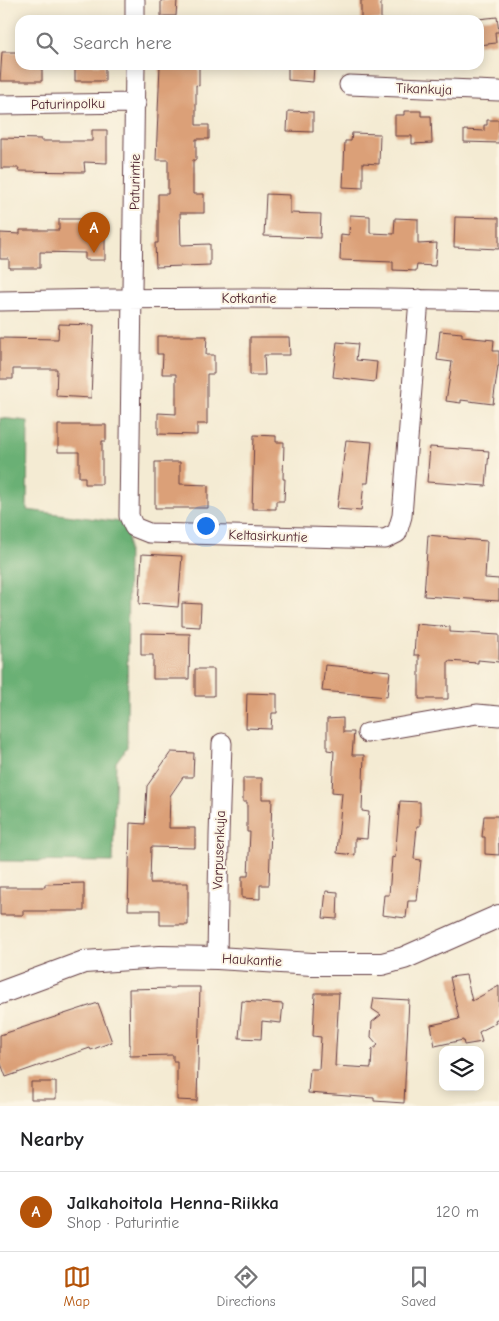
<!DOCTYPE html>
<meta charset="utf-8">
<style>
body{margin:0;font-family:"Comic Neue",sans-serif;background:#f6f6f6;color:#202124}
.controls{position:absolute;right:15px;bottom:15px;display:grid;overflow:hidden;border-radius:10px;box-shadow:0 2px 12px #0003}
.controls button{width:45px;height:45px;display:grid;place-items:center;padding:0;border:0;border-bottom:1px solid #e0e0e0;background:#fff;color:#202124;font:25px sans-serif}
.you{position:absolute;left:205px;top:525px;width:18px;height:18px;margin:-12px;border:4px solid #fff;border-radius:50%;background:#1a73e8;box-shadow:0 0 0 8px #1a73e833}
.badge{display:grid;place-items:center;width:32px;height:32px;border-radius:50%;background:#b45309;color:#fff;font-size:16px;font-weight:700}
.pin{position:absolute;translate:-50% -41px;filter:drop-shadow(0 1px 2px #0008)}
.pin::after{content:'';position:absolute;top:26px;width:18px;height:15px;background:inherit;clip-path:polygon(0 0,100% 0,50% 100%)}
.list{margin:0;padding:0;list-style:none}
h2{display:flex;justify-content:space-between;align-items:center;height:65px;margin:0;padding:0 20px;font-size:21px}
h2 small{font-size:16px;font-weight:400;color:#757577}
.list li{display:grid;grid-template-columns:32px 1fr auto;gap:15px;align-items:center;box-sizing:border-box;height:80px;padding:0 20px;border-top:1px solid #e0e0e0}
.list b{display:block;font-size:19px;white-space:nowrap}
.list p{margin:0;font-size:16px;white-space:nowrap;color:#757577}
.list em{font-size:16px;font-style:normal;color:#757577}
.icon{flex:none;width:28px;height:28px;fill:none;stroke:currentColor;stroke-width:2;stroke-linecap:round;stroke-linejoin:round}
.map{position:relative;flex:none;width:499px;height:1106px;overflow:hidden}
.search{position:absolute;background:#fff;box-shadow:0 2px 12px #0003;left:15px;right:15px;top:15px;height:55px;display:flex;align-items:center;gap:12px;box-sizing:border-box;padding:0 18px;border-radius:15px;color:#757577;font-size:19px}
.sheet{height:145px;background:#fff}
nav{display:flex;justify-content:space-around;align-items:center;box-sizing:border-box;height:70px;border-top:1px solid #e0e0e0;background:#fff;font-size:14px;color:#757577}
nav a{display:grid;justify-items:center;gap:2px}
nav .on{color:#b45309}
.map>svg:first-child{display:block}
.forest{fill:#6bb075;stroke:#5a6850}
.building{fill:#dba078}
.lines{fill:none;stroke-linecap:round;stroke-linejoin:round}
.minor-casing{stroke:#643e44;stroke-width:21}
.tertiary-casing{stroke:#643e44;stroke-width:24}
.minor{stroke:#fff;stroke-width:19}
.tertiary{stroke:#fff;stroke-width:22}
.labels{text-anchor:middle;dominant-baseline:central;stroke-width:4;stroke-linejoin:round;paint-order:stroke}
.street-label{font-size:14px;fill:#4a1f2b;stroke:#fcf5e5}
</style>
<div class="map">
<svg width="499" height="1106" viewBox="0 0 499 1106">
<rect width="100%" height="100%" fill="#fcf5e5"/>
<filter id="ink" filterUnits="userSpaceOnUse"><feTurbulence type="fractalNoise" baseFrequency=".02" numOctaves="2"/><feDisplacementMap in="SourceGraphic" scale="10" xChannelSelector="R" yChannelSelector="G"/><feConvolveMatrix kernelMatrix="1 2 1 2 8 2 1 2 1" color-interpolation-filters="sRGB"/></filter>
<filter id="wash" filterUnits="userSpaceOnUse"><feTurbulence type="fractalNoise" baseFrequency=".0096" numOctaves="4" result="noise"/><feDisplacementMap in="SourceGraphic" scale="20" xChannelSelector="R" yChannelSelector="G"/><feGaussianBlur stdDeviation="1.12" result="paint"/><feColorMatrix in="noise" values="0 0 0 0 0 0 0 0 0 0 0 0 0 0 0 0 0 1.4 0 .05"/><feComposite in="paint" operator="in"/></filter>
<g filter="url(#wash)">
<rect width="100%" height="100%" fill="#f4ebd3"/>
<!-- forest -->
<path class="forest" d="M 0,418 L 28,421 L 27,510 L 128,523 L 127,747 L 116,762 L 113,862 L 0,861 Z"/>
<g id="blocks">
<!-- building -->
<path class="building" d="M 161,0 L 177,0 L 176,16 L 161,16 Z
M 361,0 L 381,0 L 381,20 L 361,20 Z
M 497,17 L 499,32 L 495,32 L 496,43 L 479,45 L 478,19 Z
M 2,52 L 20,52 L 20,65 L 42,65 L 42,81 L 0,81 Z
M 75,65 L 105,65 L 105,81 L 75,81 Z
M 160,65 L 199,65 L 199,86 L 196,85 L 196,125 L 209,125 L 209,139 L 196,139 L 196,160 L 193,160 L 193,194 L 204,194 L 204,213 L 180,213 L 181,245 L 210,244 L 210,265 L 156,267 L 155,243 L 158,243 L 158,194 L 168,194 L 168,160 L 156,160 Z
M 288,65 L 314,65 L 313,82 L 288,80 Z
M 288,111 L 313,112 L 313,132 L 287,131 Z
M 404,111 L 421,111 L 421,116 L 431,116 L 432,143 L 412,144 L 412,136 L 395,136 L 395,115 L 404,115 Z
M 487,120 L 499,120 L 499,143 L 464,142 L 464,130 L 484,131 L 484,125 L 487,125 Z
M 92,130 L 107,130 L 107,163 L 84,162 L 85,172 L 18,171 L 19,168 L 1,168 L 1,138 L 41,139 L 41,141 L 92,141 Z
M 352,133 L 380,134 L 379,164 L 363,163 L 363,188 L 343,187 L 345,141 L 351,141 Z
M 266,194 L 290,195 L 290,213 L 321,214 L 320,238 L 264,236 Z
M 350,215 L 370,216 L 370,233 L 394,234 L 395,218 L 418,219 L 418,244 L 437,243 L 435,266 L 417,265 L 416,271 L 393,270 L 393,262 L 340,260 L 341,234 L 349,235 Z
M 455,217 L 499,218 L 499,249 L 454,247 Z
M 59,219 L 84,219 L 84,237 L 105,237 L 105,260 L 85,260 L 85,253 L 40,252 L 40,268 L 9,268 L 9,259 L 0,259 L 0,233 L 20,234 L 20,230 L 59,230 Z
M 59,324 L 94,325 L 91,398 L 56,396 L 57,369 L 13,369 L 13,379 L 0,379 L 0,338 L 58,339 Z
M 440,331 L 462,333 L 462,337 L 494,340 L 493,351 L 499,351 L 499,366 L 498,366 L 493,404 L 461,400 L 461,403 L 446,401 L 452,362 L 437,360 Z
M 157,336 L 207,336 L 206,355 L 214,355 L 214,374 L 207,374 L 207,424 L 197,424 L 197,435 L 158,434 L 158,413 L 176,414 L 176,374 L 162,374 L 163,354 L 157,354 Z
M 250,337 L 289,337 L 290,355 L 264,355 L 265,375 L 250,375 Z
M 337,342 L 358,344 L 356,360 L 377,362 L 375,382 L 333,377 Z
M 58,425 L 106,425 L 106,441 L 102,441 L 102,484 L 85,484 L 85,477 L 79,477 L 79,452 L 58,452 Z
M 254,435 L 276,436 L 276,442 L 284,442 L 283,479 L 285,479 L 284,501 L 276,501 L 276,509 L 252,509 Z
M 346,440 L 372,442 L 368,483 L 364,483 L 361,511 L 337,509 Z
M 430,447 L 489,451 L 486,486 L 427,482 Z
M 155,462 L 180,462 L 180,484 L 208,485 L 208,508 L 155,508 Z
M 428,535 L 448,537 L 448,538 L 487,541 L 485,578 L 499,579 L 499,601 L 424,596 Z
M 142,554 L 182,556 L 178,607 L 139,604 Z
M 182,603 L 201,604 L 200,627 L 182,626 Z
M 416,624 L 450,627 L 450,632 L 499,635 L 499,662 L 478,660 L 478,663 L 448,661 L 448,699 L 419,699 L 419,655 L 414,655 Z
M 141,633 L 190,634 L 189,679 L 153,679 L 153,655 L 141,655 Z
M 325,665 L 390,671 L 387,697 L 322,691 Z
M 195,669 L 214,669 L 214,696 L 195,696 Z
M 247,693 L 277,694 L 277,713 L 272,713 L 271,729 L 246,728 Z
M 343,718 L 343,732 L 354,732 L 352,755 L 364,755 L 362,811 L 369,812 L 367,839 L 355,838 L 355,855 L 337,853 L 342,793 L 332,792 L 334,751 L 327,750 L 327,719 Z
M 171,752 L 194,753 L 193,777 L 183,777 L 170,796 L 169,828 L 195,828 L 195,848 L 151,847 L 150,883 L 188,883 L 188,925 L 160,925 L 160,910 L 128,910 L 130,823 L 145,824 L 147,786 Z
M 243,778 L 262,778 L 262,799 L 272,799 L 269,885 L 260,885 L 260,899 L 242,898 L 242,876 L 248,876 L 250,832 L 247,832 L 247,802 L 243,802 Z
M 400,801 L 420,802 L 420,826 L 417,826 L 414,859 L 421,860 L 417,901 L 408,901 L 406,918 L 382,915 L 384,895 L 389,895 L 392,857 L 395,858 Z
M 484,816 L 498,816 L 499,855 L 485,854 L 485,837 L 482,837 Z
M 84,883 L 84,911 L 23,911 L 23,915 L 0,915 L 0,887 L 45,887 L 45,884 Z
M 326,891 L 338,892 L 337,919 L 323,918 Z
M 466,975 L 472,1001 L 499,986 L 499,1018 L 495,1020 L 496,1023 L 479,1032 L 482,1042 L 464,1045 L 463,1040 L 435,1046 L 431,1025 L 459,1019 L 450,977 Z
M 175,987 L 200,987 L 197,1101 L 177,1100 L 177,1061 L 173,1061 L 173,1055 L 130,1056 L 129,989 L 175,988 Z
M 315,993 L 339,993 L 335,1066 L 371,1068 L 372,1050 L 378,1045 L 371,1037 L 372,1022 L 381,1015 L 372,1009 L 374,998 L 409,1000 L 404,1103 L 374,1101 L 374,1098 L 308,1093 L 310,1069 L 319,1069 L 321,1037 L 313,1036 Z
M 242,1001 L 283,1004 L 281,1023 L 262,1021 L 261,1039 L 239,1038 Z
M 98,1003 L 112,1042 L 91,1050 L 90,1048 L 6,1077 L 0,1061 L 0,1035 Z
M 31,1082 L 56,1082 L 56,1099 L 31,1099 Z"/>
</g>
</g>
<g filter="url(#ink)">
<use href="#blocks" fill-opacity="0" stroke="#643e44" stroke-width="1"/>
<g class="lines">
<defs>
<path id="minor" d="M 135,20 L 135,0
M 135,65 L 129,516 L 134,527 L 149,533 L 385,539 L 397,533 L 402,516 L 419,299
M 349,85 L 499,91
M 0,105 L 136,103
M 0,301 C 166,297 333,297 499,301
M 367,733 L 477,714 L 499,716
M 217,958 L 219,836 L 222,743"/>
<path id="tertiary" d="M 0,993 L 84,962 L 160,957 L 217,958 L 312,964 L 382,964 L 404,958 L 499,916"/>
</defs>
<!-- minor casing -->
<use href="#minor" class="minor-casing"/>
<!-- tertiary casing -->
<use href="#tertiary" class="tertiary-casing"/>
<!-- minor -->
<use href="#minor" class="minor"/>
<!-- tertiary -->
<use href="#tertiary" class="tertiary"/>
</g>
</g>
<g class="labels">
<!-- street labels -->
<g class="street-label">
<text transform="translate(424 89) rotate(2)">Tikankuja</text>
<text transform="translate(68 104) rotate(-1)">Paturinpolku</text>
<text transform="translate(135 182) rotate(-89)">Paturintie</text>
<text x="249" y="298">Kotkantie</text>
<text transform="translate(268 536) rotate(2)">Keltasirkuntie</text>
<text transform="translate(219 850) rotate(-88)">Varpusenkuja</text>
<text transform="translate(252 960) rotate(3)">Haukantie</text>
</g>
</g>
</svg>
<div class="controls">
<button><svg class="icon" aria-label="layers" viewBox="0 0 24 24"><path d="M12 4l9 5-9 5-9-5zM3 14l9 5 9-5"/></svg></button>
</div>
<div class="you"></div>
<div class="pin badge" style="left:94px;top:253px">A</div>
<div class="search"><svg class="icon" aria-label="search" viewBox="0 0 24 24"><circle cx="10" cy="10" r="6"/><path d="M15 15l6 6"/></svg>Search here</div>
</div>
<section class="sheet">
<h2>Nearby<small></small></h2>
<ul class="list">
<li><span class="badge">A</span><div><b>Jalkahoitola Henna-Riikka</b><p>Shop · Paturintie</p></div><em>120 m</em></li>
</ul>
</section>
<nav>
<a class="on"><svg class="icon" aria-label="map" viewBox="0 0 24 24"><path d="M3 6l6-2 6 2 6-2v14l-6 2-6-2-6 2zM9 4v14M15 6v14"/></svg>Map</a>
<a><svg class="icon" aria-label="directions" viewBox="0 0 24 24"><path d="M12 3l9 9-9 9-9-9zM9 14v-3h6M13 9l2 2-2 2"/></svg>Directions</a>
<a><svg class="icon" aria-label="saved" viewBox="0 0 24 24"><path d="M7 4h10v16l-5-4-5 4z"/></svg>Saved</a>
</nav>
